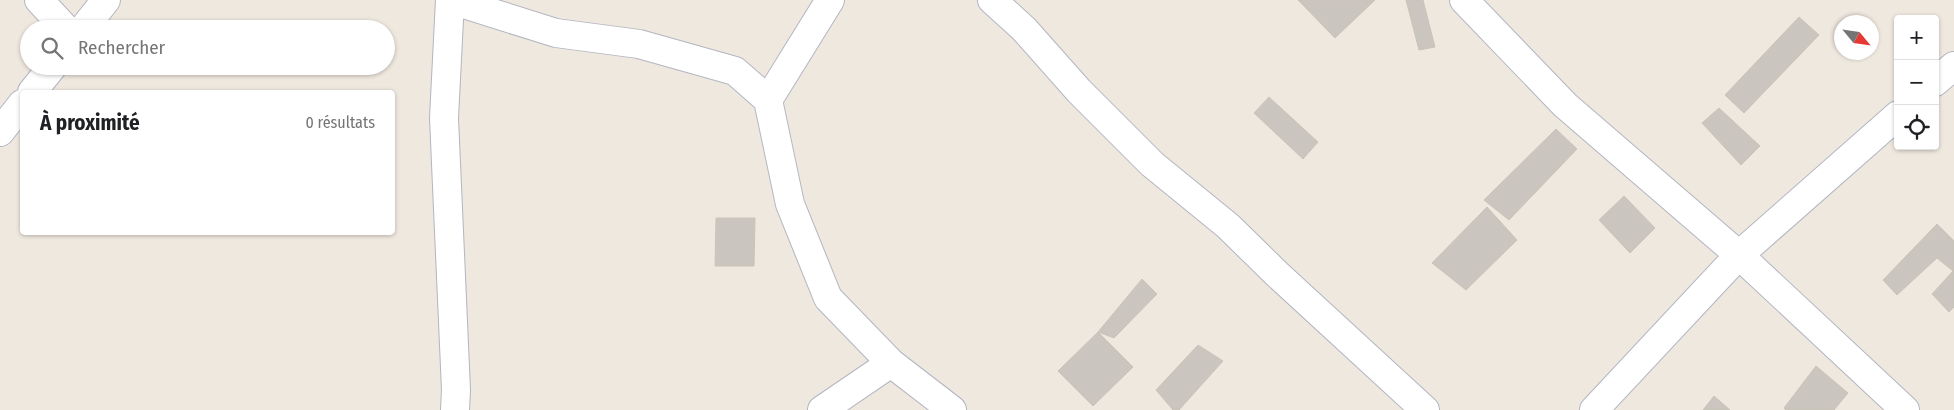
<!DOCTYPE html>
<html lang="fr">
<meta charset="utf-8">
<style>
body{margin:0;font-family:"Fira Sans Condensed",sans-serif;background:#f2f2f2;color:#202124}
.controls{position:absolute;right:15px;top:15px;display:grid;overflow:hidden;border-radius:5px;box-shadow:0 1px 4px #0004}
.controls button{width:45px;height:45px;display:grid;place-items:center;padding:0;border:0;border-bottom:1px solid #e0e0e0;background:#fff;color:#202124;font:25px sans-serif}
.compass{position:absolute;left:1834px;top:15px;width:45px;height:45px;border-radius:50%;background:#fff;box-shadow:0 1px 4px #0004;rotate:119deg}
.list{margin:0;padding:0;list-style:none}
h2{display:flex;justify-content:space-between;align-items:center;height:65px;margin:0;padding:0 20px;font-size:21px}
h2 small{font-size:16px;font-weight:400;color:#757577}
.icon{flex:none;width:28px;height:28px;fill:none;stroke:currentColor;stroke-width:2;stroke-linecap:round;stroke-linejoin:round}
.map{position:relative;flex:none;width:1954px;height:410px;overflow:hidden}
.search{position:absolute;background:#fff;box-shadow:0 1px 4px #0004;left:20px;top:20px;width:375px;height:55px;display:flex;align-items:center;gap:12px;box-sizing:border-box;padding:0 18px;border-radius:28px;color:#757577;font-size:19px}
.panel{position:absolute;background:#fff;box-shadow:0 1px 4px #0004;left:20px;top:90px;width:375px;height:145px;border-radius:5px}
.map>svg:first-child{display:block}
.building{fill:#cac5be;stroke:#cac4b8}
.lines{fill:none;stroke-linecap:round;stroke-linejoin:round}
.street-casing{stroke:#b3b5c1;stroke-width:30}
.street{stroke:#fff;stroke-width:28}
</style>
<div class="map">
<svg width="1954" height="410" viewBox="0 0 1954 410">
<rect width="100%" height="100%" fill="#efe8df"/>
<!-- building -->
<path class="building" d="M 1298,0 L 1375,0 L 1335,38 Z
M 1406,0 L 1423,0 L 1435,47 L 1419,50 Z
M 1799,17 L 1819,35 L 1744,113 L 1725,95 Z
M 1269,97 L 1318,142 L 1303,159 L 1254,113 Z
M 1719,108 L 1760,146 L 1741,165 L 1702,123 Z
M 1556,129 L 1577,149 L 1509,220 L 1484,200 Z
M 1624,196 L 1655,228 L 1630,253 L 1599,220 Z
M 1487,207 L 1517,240 L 1466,290 L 1432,263 Z
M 716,218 L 755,218 L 754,266 L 715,266 Z
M 1937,224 L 1954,241 L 1954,307 L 1949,312 L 1932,294 L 1953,271 L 1937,258 L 1897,295 L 1883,280 Z
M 1142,279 L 1157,294 L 1114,338 L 1098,332 Z
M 1098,332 L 1133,367 L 1093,406 L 1058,371 Z
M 1198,345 L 1223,361 L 1179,410 L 1173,410 L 1156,390 Z
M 1816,366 L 1848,393 L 1834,410 L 1786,410 L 1784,408 Z
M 1714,396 L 1730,410 L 1703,410 Z"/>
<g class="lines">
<defs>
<path id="street" d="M 39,0 L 66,29
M 450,0 L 444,118 L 456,390 L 455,410
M 451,0 L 556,33 L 639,44 L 735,71 L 768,100 L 790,204 L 828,298 L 891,363 L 952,410
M 992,0 L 1024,29 L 1079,91 L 1152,164 L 1228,226 L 1277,274 L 1425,410
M 1464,0 L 1565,105 L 1739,255 L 1905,410
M 83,29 L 106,0
M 1935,82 L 1954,66
M 32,92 L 53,66
M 768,100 L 830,0
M 0,132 L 22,104
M 822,410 L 891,363
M 1594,410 L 1739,255 L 1898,115"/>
</defs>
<!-- street casing -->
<use href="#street" class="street-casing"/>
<!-- street -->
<use href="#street" class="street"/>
</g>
</svg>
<div class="controls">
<button>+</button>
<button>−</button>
<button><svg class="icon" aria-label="locate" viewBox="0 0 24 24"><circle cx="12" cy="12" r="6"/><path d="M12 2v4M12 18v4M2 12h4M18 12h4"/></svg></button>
</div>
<svg class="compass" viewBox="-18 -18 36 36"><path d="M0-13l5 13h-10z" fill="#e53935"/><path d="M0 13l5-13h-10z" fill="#757577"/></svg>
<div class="search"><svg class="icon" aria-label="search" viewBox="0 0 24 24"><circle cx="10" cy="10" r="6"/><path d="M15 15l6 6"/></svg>Rechercher</div>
<section class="panel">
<h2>À proximité<small>0 résultats</small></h2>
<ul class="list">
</ul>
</section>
</div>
